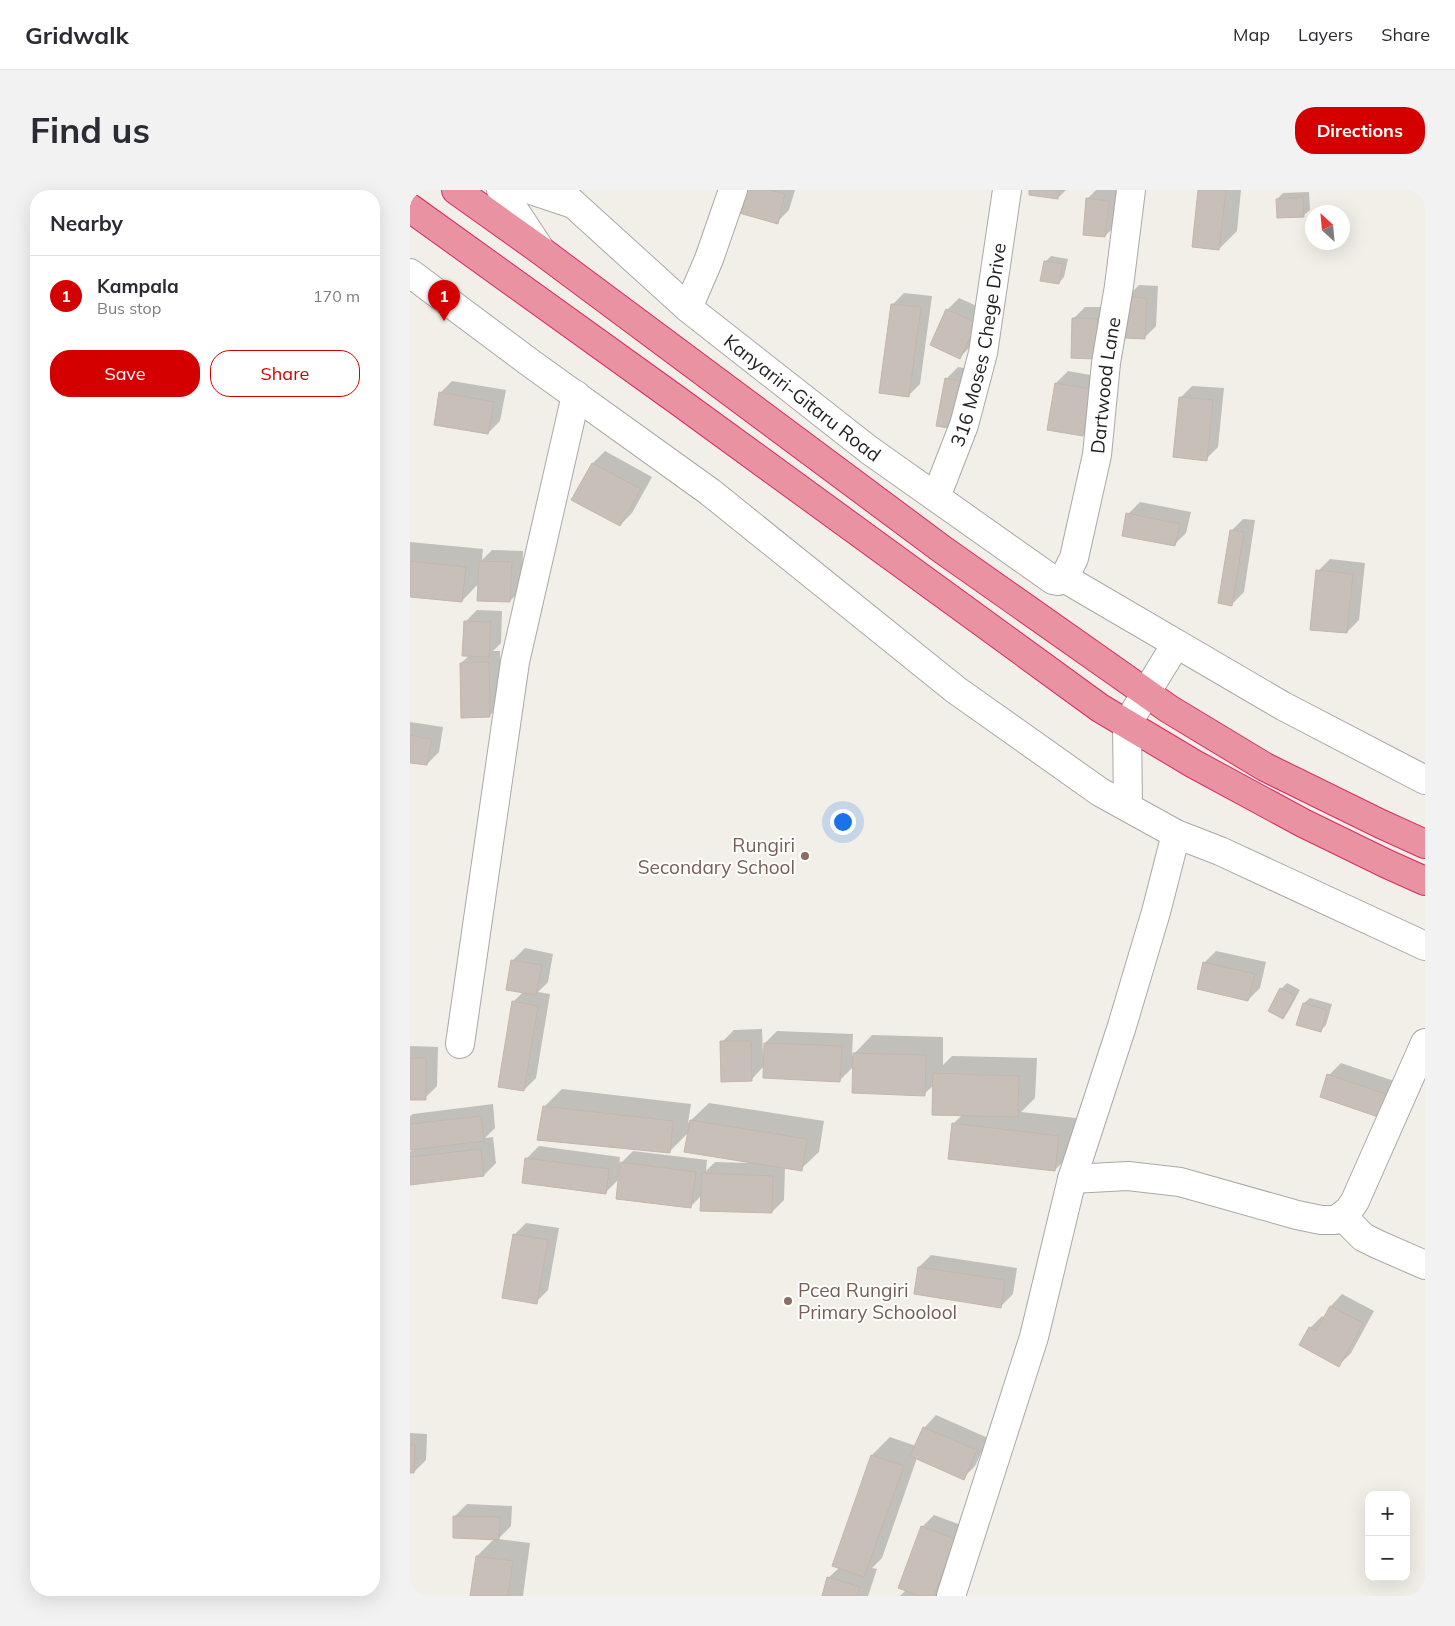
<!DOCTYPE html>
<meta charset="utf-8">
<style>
body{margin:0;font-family:Mulish,sans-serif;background:#f2f2f3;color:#2b2b33}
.controls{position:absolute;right:15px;bottom:15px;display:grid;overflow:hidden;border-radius:10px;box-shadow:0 5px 20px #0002}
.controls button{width:45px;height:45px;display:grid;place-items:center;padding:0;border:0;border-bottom:1px solid #e1e1e2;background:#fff;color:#2b2b33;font:25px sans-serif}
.compass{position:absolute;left:895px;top:15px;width:45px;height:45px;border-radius:50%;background:#fff;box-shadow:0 5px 20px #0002;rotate:334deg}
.you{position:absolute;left:432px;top:631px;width:18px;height:18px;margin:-12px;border:4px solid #fff;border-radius:50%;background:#1a73e8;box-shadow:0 0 0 8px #1a73e833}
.badge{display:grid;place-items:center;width:32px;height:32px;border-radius:50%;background:#d40000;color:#fff;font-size:16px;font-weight:700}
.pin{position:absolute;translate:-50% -41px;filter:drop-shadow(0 1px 2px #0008)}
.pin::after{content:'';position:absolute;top:26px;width:18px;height:15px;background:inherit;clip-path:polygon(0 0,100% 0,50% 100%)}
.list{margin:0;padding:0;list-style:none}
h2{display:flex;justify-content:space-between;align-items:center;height:65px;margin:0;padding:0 20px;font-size:21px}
h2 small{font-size:16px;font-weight:400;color:#7c7c81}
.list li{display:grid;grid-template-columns:32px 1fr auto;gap:15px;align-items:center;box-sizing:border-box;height:80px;padding:0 20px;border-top:1px solid #e1e1e2}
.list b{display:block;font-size:19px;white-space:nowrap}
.list p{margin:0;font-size:16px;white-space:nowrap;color:#7c7c81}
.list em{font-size:16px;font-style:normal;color:#7c7c81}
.actions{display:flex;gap:10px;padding:15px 20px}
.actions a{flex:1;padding:11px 0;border:1px solid #d40000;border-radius:20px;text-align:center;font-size:18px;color:#d40000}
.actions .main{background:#d40000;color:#fff}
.map{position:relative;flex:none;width:1015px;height:1406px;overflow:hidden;border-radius:20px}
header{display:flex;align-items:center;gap:30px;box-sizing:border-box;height:70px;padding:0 25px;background:#fff;border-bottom:1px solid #e1e1e2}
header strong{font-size:24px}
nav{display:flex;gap:28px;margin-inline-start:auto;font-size:18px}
.intro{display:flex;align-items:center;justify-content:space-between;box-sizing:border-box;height:120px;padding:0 30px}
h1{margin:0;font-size:35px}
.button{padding:12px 22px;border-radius:20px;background:#d40000;color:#fff;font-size:18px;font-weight:700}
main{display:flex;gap:30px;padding:0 30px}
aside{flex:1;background:#fff;border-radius:20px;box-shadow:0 5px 20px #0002}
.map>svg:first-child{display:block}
.shadow{fill:#0003}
.building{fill:#c7bfb8;stroke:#c4b6ab}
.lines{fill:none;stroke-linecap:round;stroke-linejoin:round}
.minor-casing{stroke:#a9a9a9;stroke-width:30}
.highway-casing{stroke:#dc2a67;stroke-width:30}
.minor{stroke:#fff;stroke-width:28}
.highway{stroke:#e892a2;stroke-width:28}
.education-dot{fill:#8d6e63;stroke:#fff;stroke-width:2}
.labels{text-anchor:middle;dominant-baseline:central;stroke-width:4;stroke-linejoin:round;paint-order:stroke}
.street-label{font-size:19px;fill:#222;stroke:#fff}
.education-label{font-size:19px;fill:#785e54;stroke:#fff;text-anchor:end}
</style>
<header>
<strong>Gridwalk</strong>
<nav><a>Map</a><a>Layers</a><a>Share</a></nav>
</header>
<div class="intro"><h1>Find us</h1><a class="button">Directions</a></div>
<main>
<aside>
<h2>Nearby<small></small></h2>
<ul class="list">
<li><span class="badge">1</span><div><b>Kampala</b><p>Bus stop</p></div><em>170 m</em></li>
</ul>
<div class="actions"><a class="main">Save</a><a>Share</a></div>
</aside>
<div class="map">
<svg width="1015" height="1406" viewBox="0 0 1015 1406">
<rect width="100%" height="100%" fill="#f2efe9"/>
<!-- shadow -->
<path class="shadow" d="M 337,0 L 385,0 L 379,20 L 367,32 Z
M 621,0 L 656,0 L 648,8 Z
M 686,0 L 710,0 L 707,34 L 695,46 L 677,9 Z
M 790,0 L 831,0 L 827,41 L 809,59 Z
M 899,2 L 900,20 L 894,25 L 867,9 L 873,3 Z
M 641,66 L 658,69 L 654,87 L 649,93 L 635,72 Z
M 729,95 L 748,96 L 746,136 L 734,148 L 717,107 Z
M 494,103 L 522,106 L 510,194 L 498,206 L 482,115 Z
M 549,108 L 578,121 L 562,155 L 550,167 L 537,120 Z
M 675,117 L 699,117 L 697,156 L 663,129 Z
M 548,177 L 564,180 L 555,226 L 536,189 Z
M 658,181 L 692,187 L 684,233 L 672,245 L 646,193 Z
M 42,191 L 96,200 L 90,231 L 78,243 L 30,203 Z
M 782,196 L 814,198 L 808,257 L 796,269 L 770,208 Z
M 195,261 L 242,287 L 222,323 L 210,335 L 163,309 L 183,273 Z
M 730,312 L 781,322 L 776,343 L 764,355 L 718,324 Z
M 833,329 L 845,330 L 834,402 L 822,414 L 821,341 Z
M 0,352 L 73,359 L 72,370 L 82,360 L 113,361 L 112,399 L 100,411 L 69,393 L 52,411 L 0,406 Z
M 920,369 L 955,373 L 949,430 L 937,442 L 908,381 Z
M 67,420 L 92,421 L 91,453 L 83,461 L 90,461 L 91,514 L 79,526 L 51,473 L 60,465 L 55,432 Z
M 0,532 L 33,537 L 29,562 L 17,574 L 0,571 Z
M 115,758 L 143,764 L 138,792 L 128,802 L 140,804 L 126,888 L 114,900 L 103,812 L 113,802 L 103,770 Z
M 806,761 L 856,772 L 850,798 L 838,810 L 794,773 Z
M 877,793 L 890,800 L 878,822 L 873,828 L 871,799 Z
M 900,808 L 922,814 L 916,835 L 910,841 L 888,834 L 894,813 Z
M 352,839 L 353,865 L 355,865 L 355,853 L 367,841 L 443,844 L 442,866 L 462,845 L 533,847 L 533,875 L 542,866 L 627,868 L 625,908 L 611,922 L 666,928 L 662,962 L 645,980 L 543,934 L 553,924 L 524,895 L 514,904 L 444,876 L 429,891 L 354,876 L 341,890 L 312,852 L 324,840 Z
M 0,856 L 28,857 L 27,896 L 15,908 L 0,908 Z
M 931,873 L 990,893 L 982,915 L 919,885 Z
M 152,899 L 281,914 L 278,933 L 299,913 L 414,931 L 409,962 L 391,979 L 375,977 L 374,1010 L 362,1022 L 292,1005 L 281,1016 L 209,989 L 195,1003 L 117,968 L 129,956 L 210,967 L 209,975 L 223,961 L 297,970 L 296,981 L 305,972 L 340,973 L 340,971 L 279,942 L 259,962 L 134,917 Z
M 83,914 L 85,938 L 75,948 L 83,947 L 86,973 L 74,985 L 0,994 L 0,962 L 4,958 L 0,958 L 0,926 L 3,924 Z
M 116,1033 L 149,1038 L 138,1100 L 126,1112 L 104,1045 Z
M 521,1065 L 607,1078 L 603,1104 L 591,1116 L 509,1077 Z
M 932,1104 L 964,1121 L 941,1163 L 929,1175 L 900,1138 L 912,1126 L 914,1128 L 921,1116 Z
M 526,1225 L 578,1248 L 565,1276 L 553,1288 L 507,1268 L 472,1368 L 462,1378 L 467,1379 L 458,1406 L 413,1406 L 418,1388 L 429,1378 L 423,1376 L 462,1265 L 480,1247 L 506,1256 L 515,1237 Z
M 0,1243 L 17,1244 L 16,1270 L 4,1282 L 0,1282 Z
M 57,1314 L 102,1316 L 101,1336 L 88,1349 L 120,1353 L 113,1406 L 62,1406 L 67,1366 L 85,1348 L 45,1326 Z
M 524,1325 L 556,1337 L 536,1406 L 490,1406 L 496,1400 L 512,1337 Z"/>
<!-- building -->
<path class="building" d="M 335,0 L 360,0 L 375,4 L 368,34 L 329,23 Z
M 619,0 L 649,0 L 648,9 L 619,5 Z
M 788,0 L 816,0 L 809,60 L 782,57 Z
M 893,7 L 894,27 L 867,28 L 866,9 Z
M 676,8 L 699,11 L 695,47 L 673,45 Z
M 634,71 L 653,74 L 649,94 L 630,91 Z
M 716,106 L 737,108 L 735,149 L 714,148 Z
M 481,114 L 511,117 L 499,207 L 469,203 Z
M 536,119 L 567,133 L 550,169 L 520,155 Z
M 662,128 L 688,129 L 686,169 L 661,168 Z
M 535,188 L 553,192 L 544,239 L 526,236 Z
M 645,193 L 681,199 L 673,246 L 637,240 Z
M 29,202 L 84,212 L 78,244 L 24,235 Z
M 769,207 L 803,210 L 797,271 L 763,267 Z
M 182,273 L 231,299 L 210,336 L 161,310 Z
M 716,323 L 770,334 L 765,356 L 712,346 Z
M 820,340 L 834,342 L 822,416 L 808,413 Z
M 0,371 L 56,377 L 52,412 L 0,407 Z
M 69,371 L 102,372 L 100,412 L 67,411 Z
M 906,380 L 943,384 L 937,443 L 900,440 Z
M 54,431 L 81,432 L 79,467 L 52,466 Z
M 79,472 L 80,527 L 51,528 L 50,473 Z
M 0,545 L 22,549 L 17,575 L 0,573 Z
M 101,770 L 132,775 L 126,805 L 96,800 Z
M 793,772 L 845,784 L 838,811 L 787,799 Z
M 870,798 L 885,806 L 873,829 L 858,821 Z
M 102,811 L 128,816 L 114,901 L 88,897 Z
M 893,813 L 917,820 L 911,842 L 886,835 Z
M 310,851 L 341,851 L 342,891 L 311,892 Z
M 354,853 L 432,856 L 430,892 L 353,888 Z
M 443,863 L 516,865 L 515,906 L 442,903 Z
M 0,868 L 16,868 L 16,910 L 0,910 Z
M 523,883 L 609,886 L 608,927 L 522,925 Z
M 917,884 L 979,905 L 971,928 L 910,907 Z
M 133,916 L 263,931 L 260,963 L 127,950 Z
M 71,926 L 74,951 L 0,960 L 0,934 Z
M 280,930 L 397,949 L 392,981 L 274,962 Z
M 542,933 L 649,946 L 645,981 L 538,969 Z
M 71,959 L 74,986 L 0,995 L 0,967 Z
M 115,968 L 199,979 L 196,1004 L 112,993 Z
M 210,972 L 286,982 L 281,1018 L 206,1009 Z
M 292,983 L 363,986 L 362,1023 L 290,1021 Z
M 103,1044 L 138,1050 L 127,1114 L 92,1108 Z
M 508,1077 L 595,1090 L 591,1118 L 504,1104 Z
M 920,1116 L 953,1133 L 929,1177 L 889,1155 L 899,1137 L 906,1141 Z
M 513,1237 L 567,1260 L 554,1290 L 500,1266 Z
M 0,1255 L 5,1255 L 4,1283 L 0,1283 Z
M 461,1265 L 494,1276 L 454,1387 L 422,1376 Z
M 43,1326 L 90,1327 L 89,1350 L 43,1348 Z
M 511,1336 L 545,1349 L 524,1406 L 509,1406 L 488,1398 Z
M 66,1366 L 103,1371 L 98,1406 L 60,1406 Z
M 417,1387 L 450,1397 L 447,1406 L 412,1406 Z"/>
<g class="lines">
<defs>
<g id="minor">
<path d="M 91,0 L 130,59"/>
<path d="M 121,0 L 163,14"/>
<path id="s1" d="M 148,0 L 278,118 L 459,260 L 643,390 L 648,391 L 654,388"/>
<path d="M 0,83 L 119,172 L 300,302 L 546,500 L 690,602 L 766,644 L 810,661 L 1015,756"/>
<path d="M 278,118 L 299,69 L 323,0"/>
<path id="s2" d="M 526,307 L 554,235 L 573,163 L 597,0"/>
<path d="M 654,388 L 873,516 L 1015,590"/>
<path id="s3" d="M 654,388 L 664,368 L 687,265 L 696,173 L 709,96 L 721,0"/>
<path d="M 718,617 L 717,534 L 766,454"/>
<path d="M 50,854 L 105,472 L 166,205"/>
<path d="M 662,989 L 718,986 L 770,992 L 887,1025 L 911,1030 L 925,1030 L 929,1028 L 939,1020 L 945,1011 L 1015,853"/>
<path d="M 932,1026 L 953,1047 L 967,1054 L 1015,1075"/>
<path d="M 541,1406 L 624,1147 L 662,989 L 712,836 L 746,722 L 766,644"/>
</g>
<path id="highway" d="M 46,0 L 130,60 L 533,360 L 759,519 L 855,577 L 971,634 L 1015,654
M 0,18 L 267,210 L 690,518 L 784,574 L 893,633 L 977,674 L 1015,691"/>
</defs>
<!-- minor casing -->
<use href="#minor" class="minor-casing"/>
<!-- highway casing -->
<use href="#highway" class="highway-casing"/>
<!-- minor -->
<use href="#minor" class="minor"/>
<!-- highway -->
<use href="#highway" class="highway"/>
</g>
<!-- markers -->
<g class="education-dot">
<circle cx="395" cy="666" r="5"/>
<circle cx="378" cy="1111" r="5"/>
</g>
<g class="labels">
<!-- street labels -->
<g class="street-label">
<text stroke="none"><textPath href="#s2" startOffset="159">316 Moses Chege Drive</textPath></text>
<text stroke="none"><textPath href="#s3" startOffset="198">Dartwood Lane</textPath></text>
<text stroke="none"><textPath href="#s1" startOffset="321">Kanyariri-Gitaru Road</textPath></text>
</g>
<!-- education labels -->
<g class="education-label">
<text x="385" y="655">Rungiri<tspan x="385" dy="22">Secondary School</tspan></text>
<text x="388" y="1100" text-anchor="start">Pcea Rungiri<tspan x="388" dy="22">Primary Schoolool</tspan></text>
</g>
</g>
</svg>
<div class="controls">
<button>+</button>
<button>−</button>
</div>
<svg class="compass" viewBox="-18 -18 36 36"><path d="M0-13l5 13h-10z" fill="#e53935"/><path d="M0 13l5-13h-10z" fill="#7c7c81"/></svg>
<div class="you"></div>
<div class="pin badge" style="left:34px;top:131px">1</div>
</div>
</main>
